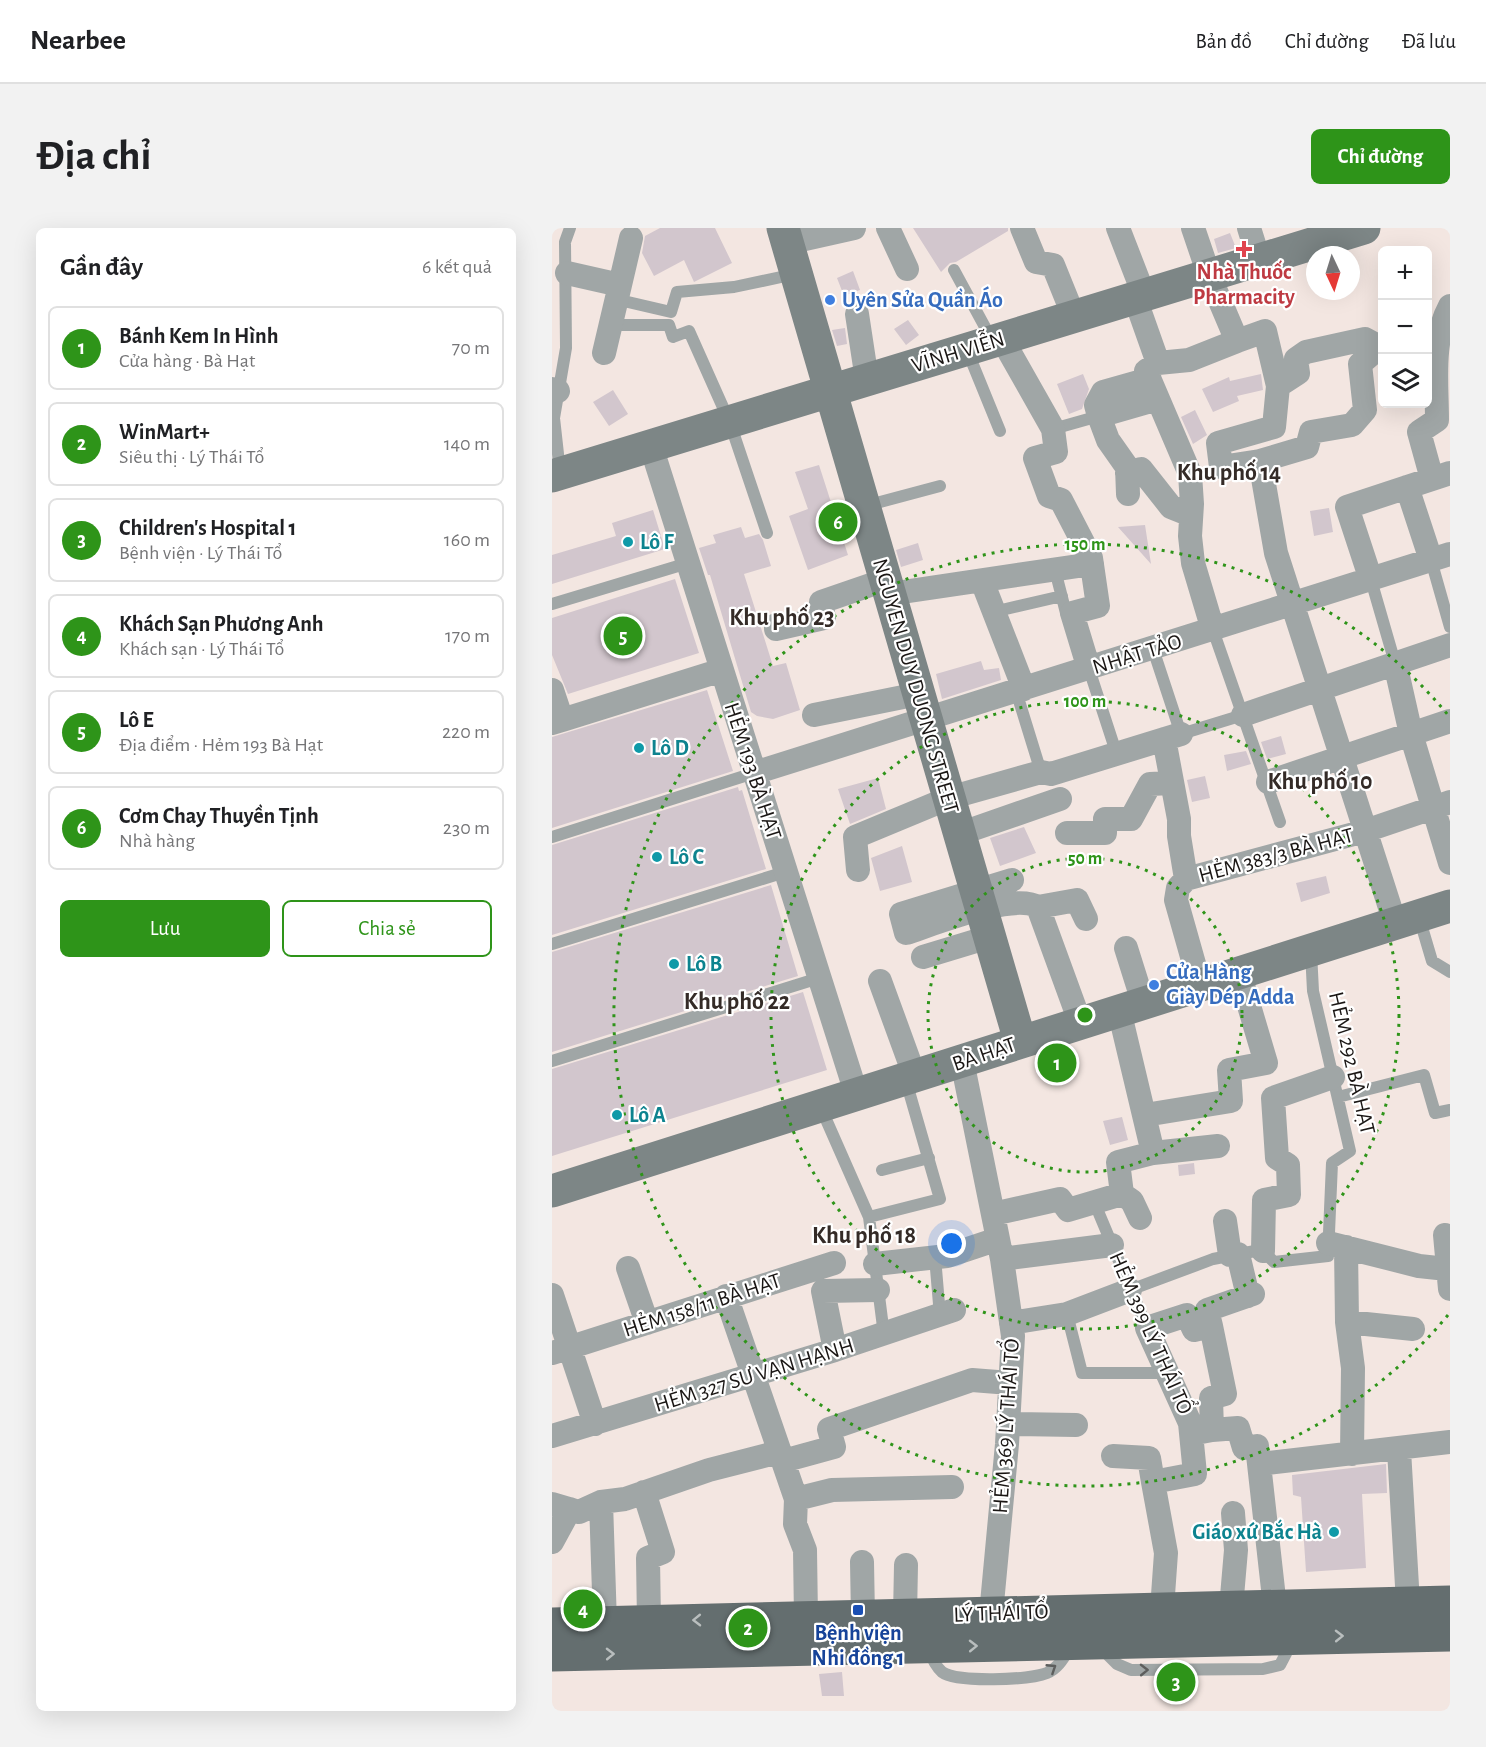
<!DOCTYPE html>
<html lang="vi">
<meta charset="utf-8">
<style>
body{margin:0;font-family:"Alegreya Sans",sans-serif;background:#f2f2f2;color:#202124}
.controls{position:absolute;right:18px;top:18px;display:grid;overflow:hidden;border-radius:9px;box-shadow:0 6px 24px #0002}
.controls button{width:54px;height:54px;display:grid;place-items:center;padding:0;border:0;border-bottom:2px solid #e0e0e0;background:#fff;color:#202124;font:30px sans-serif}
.compass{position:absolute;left:754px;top:18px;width:54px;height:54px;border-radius:50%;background:#fff;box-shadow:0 6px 24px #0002;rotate:176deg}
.you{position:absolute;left:400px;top:1016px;width:21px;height:21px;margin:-15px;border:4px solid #fff;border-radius:50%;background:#1a73e8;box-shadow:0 0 0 9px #1a73e833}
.badge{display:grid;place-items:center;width:39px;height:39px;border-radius:50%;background:#2e9419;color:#fff;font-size:20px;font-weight:700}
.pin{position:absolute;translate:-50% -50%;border:3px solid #fff;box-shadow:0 2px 6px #0006}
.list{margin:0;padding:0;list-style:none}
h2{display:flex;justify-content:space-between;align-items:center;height:78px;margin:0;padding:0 24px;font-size:26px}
h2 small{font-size:20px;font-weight:400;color:#757577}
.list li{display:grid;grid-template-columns:39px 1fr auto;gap:18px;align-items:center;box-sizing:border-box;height:84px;margin:0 12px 12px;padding:0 12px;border:2px solid #e0e0e0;border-radius:9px}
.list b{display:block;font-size:22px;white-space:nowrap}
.list p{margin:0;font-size:20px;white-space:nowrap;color:#757577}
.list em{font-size:20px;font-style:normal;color:#757577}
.actions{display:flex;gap:12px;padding:18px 24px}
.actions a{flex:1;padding:14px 0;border:2px solid #2e9419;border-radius:9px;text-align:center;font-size:21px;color:#2e9419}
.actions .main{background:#2e9419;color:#fff}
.icon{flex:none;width:33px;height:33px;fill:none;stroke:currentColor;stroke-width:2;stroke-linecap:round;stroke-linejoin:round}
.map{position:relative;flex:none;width:898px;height:1483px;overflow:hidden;border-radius:9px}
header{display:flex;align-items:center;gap:36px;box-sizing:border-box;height:84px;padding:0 30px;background:#fff;border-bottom:2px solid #e0e0e0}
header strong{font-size:28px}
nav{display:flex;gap:33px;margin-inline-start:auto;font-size:21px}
.intro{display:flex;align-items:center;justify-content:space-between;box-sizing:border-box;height:144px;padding:0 36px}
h1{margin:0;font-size:42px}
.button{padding:15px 27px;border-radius:9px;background:#2e9419;color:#fff;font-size:21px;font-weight:700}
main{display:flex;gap:36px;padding:0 36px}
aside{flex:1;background:#fff;border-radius:9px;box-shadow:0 6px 24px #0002}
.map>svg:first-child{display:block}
.building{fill:#d2c6cd}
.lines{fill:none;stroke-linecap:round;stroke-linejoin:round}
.lane{stroke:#a0a6a6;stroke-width:12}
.street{stroke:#a0a6a6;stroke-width:24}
.secondary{stroke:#7d8686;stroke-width:33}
.primary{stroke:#646e6f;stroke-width:33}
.oneway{stroke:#b9bebe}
.oneway2{stroke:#5d5e5d}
.ring{fill:none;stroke:#2e9419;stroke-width:3;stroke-dasharray:3 6}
.health-dot{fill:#e0444e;stroke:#fff;stroke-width:2}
.shop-dot{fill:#3f7fe0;stroke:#fff;stroke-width:2}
.culture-dot{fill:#0f9aa8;stroke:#fff;stroke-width:2}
.transit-dot{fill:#1a4fb4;stroke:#fff;stroke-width:2}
.labels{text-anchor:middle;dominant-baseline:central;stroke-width:4.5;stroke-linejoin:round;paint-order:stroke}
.health-label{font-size:22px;font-weight:bold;fill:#be3a42;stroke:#fff}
.shop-label{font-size:22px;font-weight:bold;fill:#366cbe;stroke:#fff;text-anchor:start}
.street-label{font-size:22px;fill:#1a1614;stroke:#fff}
.culture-label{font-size:22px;font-weight:bold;fill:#0d838f;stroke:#fff;text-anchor:start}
.transit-label{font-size:22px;font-weight:bold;fill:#164399;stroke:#fff}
.neighbourhood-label{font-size:24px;font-weight:bold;fill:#342b27;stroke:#fff}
.centre{fill:#2e9419;stroke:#fff;stroke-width:3}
.ring-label{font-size:18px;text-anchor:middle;font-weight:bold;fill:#2e9419;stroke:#fff;stroke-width:4.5;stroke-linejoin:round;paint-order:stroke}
</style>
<header>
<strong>Nearbee</strong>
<nav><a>Bản đồ</a><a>Chỉ đường</a><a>Đã lưu</a></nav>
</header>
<div class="intro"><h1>Địa chỉ</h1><a class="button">Chỉ đường</a></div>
<main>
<aside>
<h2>Gần đây<small>6 kết quả</small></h2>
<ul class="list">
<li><span class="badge">1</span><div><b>Bánh Kem In Hình</b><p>Cửa hàng · Bà Hạt</p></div><em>70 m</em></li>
<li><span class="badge">2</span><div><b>WinMart+</b><p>Siêu thị · Lý Thái Tổ</p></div><em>140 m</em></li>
<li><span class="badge">3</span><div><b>Children's Hospital 1</b><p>Bệnh viện · Lý Thái Tổ</p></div><em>160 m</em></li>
<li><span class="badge">4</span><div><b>Khách Sạn Phương Anh</b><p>Khách sạn · Lý Thái Tổ</p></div><em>170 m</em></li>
<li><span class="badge">5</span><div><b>Lô E</b><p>Địa điểm · Hẻm 193 Bà Hạt</p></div><em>220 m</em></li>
<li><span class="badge">6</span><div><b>Cơm Chay Thuyền Tịnh</b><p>Nhà hàng</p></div><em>230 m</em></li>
</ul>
<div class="actions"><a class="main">Lưu</a><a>Chia sẻ</a></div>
</aside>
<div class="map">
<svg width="898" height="1483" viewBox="0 0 898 1483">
<rect width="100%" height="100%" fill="#f3e6e1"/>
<!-- building -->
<path class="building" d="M 108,0 L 163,0 L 180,35 L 142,54 L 132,32 L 102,48 L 90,25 L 93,8 Z
M 361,0 L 456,0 L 456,3 L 404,34 L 398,35 L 389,44 Z
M 678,5 L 684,20 L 666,25 L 662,11 Z
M 301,43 L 308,62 L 292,68 L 285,50 Z
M 356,92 L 367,107 L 354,117 L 342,101 Z
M 293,100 L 295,116 L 285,118 L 280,102 Z
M 531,146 L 537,161 L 530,181 L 517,186 L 505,156 Z
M 709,146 L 711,162 L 685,168 L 687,173 L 661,184 L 650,161 L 677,149 L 678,153 Z
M 61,162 L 76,186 L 57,198 L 41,174 Z
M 643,182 L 655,207 L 641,216 L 629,189 Z
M 267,237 L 296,327 L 256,342 L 237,288 L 256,281 L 243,244 Z
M 777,280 L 781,304 L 762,308 L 758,283 Z
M 101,282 L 113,321 L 0,356 L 0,327 L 64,308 L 60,295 Z
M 593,297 L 599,336 L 566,299 Z
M 189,299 L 193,310 L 207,306 L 211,312 L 219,338 L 192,346 L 221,438 L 234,435 L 248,482 L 221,491 L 205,488 L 199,484 L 158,347 L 156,347 L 147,320 L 164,315 L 161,307 Z
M 366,315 L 371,332 L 349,339 L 344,322 Z
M 123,351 L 147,425 L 16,466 L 0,427 L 0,390 Z
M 429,433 L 432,442 L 447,440 L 449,452 L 390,471 L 384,446 Z
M 155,462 L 181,543 L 0,600 L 0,509 Z
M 729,508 L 734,526 L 715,531 L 709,514 Z
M 694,523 L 699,536 L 675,543 L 672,527 Z
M 653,548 L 658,570 L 640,574 L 635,552 Z
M 326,550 L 334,581 L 298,596 L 286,561 Z
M 186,559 L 187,563 L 190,562 L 214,641 L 0,707 L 0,617 Z
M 472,599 L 484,625 L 448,638 L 438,610 Z
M 350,618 L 360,654 L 328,663 L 319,630 Z
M 774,648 L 778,665 L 749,674 L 744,655 Z
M 219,657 L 246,748 L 0,824 L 0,724 Z
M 251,764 L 275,842 L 0,928 L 0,841 Z
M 570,889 L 576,912 L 558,917 L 551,893 Z
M 642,935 L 643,946 L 627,948 L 626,937 Z
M 834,1236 L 835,1265 L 810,1266 L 814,1340 L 754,1344 L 749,1269 L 741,1267 L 740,1247 Z
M 290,1444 L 292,1468 L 270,1468 L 267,1446 Z"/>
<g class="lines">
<!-- lane -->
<path class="lane" d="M 402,42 L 440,112
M 63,71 L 119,84 L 125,64 L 182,59 L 243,46
M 57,97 L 117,97 L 121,109 L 137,103 L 178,195 L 215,305
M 415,122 L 448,203
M 501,201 L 547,188
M 8,244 L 2,190 L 14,120 L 13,14 L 18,0
M 313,278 L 388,258
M 879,332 L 898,399
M 503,342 L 514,385 L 520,385
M 819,352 L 843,435
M 0,376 L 136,335
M 441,384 L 510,368
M 661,402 L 728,594
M 601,421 L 629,506 L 691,487
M 537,441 L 564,524
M 464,463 L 489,544
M 0,609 L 202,545
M 867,689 L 880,733 L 898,744
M 0,716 L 233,644
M 0,833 L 267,750
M 786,869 L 872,847 L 883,885 L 898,882
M 269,880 L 317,989 L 332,1107
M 330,942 L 377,930
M 543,976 L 595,1100
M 317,989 L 388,971 L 354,853
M 383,1029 L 388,1088
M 578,1062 L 661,1031 L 703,1023 L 711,1023 L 722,1034 L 776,1028 L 780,935 L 798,923 L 761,763 L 759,724
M 515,1086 L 530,1145 L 615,1145
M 376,1420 C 379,1428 383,1438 390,1444 C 404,1455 478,1452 495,1445 C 507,1440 512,1429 519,1418
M 549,1420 L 565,1436 L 579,1442 L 711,1441 L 728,1437 L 740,1414"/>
<!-- street -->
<path class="street" d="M 336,0 L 355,41
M 470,0 L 484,34 L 501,37 L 522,89
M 566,0 L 592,67
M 641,0 L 657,47 L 685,113 L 713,103 L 726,158 L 722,199 L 666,215 L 669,239 L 708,233 L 755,219 L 759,204 L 800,197 L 813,182 L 808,136 L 830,117
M 697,0 L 707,32
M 235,15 L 302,0
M 15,45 L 68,57 L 52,125
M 68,57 L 79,10
M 583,70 L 606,135 L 594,143 L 638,246 L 640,276 L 638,308 L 641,335 L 661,402
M 305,86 L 315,152
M 450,111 L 501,201 L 504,224 L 483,230 L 497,268 L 509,272 L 539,330 L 546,378 L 520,385 L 537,441
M 606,135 L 637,132 L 685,113
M 726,158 L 746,145 L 744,131 L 754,124 L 813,111 L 826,118
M 0,161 L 6,163
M 547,188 L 544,177 L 551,164 L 597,151
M 99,218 L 305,868
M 708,233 L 724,325 L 843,695
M 575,245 L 589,241 L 619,279 L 639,287
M 880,251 L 867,204 L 885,192 C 885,154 879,113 898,78
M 855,259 L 879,332
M 576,266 L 575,239 L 556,212 L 547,188 L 606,171
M 819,352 L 795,279 L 898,245
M 430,353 L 472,461
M 337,366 L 540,336
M 224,397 L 224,401 L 272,390 L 269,374 L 333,352
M 843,435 L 859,506 L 898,635
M 0,462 L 10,492 L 0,495
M 262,487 L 366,466
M 691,487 L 898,417
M 10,492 L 170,442
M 612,511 L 627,591 L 627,608 L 634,651 L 626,660 L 624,672 L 648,757
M 202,545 L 898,326
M 716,554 L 898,493
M 515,605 L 553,605 L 553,591 L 579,591 L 598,556 L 620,555
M 407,606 L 508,571
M 306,642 L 303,609 L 397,570 L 489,544 L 499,546 L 629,506
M 634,651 L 813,603 L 898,574
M 460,652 L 349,686 L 354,705 C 382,696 462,664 486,679 L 525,672 L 534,691
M 486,679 L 528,794
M 574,720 L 591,774
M 371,729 L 437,709
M 328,753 L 363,849
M 567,782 L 601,925 L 566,934 L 570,966 L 580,973 L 588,990
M 410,833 L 450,1031 L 461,1108 L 455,1216 L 439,1386
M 593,887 L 679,873 L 677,842 L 714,835 L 687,744
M 601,925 L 666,918
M 441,986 L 508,971 L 516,982 L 570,966
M 673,993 L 678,1027
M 893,1007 L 898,1061
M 776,1015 L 867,1038 L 895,1041
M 794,1019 L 795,1094 L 801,1140 L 800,1226
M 711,1023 L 712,972 L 737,967 L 736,937 L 725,930 L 721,870 L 781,849
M 686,1026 L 696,1068
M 450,1031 L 560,1017
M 323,1036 L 395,1028 L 446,1011
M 76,1040 L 95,1095
M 0,1067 L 43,1196
M 174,1068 L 244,1271 L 243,1296 L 253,1322 L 254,1390
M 795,1094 L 861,1101
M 459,1095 L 515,1086 L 578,1062
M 283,1122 L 271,1063 L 326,1062
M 0,1125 L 282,1035
M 456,1196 L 524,1197
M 660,1202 L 686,1200 L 692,1220 L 705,1218 L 723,1379
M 644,1205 L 660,1202 L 659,1170 L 673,1166 L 659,1098
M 0,1208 L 283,1122 L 402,1082
M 847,1222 L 856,1375
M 561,1228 L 597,1230 L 601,1254
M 231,1233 L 282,1219 L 277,1201 L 420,1152 L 458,1155
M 707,1236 L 898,1214
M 92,1264 L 111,1324 L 96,1330 L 97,1394
M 244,1271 L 280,1262 L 400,1259
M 49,1274 L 53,1395
M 0,1276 L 27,1284 L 49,1274 L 73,1271 L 157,1242 L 227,1224
M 0,1314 L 18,1281
M 310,1334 L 311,1389
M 679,1380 L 684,1322 L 681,1285
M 610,1381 L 614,1325 L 601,1254 L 643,1246 L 638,1195 L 595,1100 L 635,1087 L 642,1102 L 659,1098 L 655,1082 L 701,1066
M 353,1388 L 354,1337"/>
<!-- secondary -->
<path class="secondary" d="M 231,0 L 468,813
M 0,248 L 812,0
M 0,963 L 898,678"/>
<!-- primary -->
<path class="primary" d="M 0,1396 L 898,1374
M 0,1427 L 898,1407"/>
</g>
<!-- one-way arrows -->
<defs><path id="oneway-chevron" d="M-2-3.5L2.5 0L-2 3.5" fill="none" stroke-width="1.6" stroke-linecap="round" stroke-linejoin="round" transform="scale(1.5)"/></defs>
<g class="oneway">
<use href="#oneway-chevron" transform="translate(145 1392) rotate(179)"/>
<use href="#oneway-chevron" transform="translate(787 1408) rotate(-1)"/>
<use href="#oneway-chevron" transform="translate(421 1418) rotate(-1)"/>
<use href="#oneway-chevron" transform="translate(58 1426) rotate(-1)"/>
</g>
<g class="oneway2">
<use href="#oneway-chevron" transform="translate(500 1440) rotate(-33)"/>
<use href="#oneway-chevron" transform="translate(592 1442) rotate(-1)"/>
</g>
<!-- distance rings -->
<g class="ring">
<circle cx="533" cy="787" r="157"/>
<circle cx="533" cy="787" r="314"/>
<path d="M896 1087A471 471 0 1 1 896 487"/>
</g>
<!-- markers -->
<path class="health-dot" d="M689 12h6v6h6v6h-6v6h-6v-6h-6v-6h6z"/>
<g class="shop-dot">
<circle cx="278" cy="72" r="6"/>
<circle cx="602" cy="757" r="6"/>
</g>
<g class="culture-dot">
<circle cx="76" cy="314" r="6"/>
<circle cx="87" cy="520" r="6"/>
<circle cx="105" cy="629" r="6"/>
<circle cx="122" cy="736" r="6"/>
<circle cx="65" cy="887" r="6"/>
<circle cx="782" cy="1304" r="6"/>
</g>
<rect class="transit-dot" x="300" y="1376" width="12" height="12" rx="3"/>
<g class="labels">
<!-- health labels -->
<g class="health-label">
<text x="692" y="44">Nhà Thuốc<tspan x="692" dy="25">Pharmacity</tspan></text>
</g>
<!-- shop labels -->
<g class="shop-label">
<text x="290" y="72">Uyên Sửa Quần Áo</text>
<text x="614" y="744">Cửa Hàng<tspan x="614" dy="25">Giày Dép Adda</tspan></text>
</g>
<!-- street labels -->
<g class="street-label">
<text transform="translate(406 124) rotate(-17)">VĨNH VIỄN</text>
<text transform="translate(585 426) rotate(-17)">NHẬT TẢO</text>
<text transform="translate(364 458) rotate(74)">NGUYEN DUY DUONG STREET</text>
<text transform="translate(201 543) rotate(72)">HẺM 193 BÀ HẠT</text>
<text transform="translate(724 627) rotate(-15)">HẺM 383/3 BÀ HẠT</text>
<text transform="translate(432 826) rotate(-19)">BÀ HẠT</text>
<text transform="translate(800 835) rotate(77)">HẺM 292 BÀ HẠT</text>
<text transform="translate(150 1077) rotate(-18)">HẺM 158/11 BÀ HẠT</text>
<text transform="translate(599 1105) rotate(66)">HẺM 399 LÝ THÁI TỔ</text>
<text transform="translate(202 1147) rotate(-17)">HẺM 327 SƯ VẠN HẠNH</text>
<text transform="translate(454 1198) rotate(-86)">HẺM 369 LÝ THÁI TỔ</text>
<text transform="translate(449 1385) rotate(-2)">LÝ THÁI TỔ</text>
</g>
<!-- culture labels -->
<g class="culture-label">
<text x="88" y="314">Lô F</text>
<text x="99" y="520">Lô D</text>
<text x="117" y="629">Lô C</text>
<text x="134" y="736">Lô B</text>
<text x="77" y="887">Lô A</text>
<text x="770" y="1304" text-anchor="end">Giáo xứ Bắc Hà</text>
</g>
<!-- transit labels -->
<g class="transit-label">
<text x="306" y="1405">Bệnh viện<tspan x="306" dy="25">Nhi đồng 1</tspan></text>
</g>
<!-- neighbourhood labels -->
<g class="neighbourhood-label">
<text x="677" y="245">Khu phố 14</text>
<text x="230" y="390">Khu phố 23</text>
<text x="768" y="554">Khu phố 10</text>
<text x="185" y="774">Khu phố 22</text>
<text x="312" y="1008">Khu phố 18</text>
</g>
</g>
<circle cx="533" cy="787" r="9" class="centre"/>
<g class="ring-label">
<text x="533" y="322">150 m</text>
<text x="533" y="479">100 m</text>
<text x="533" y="636">50 m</text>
</g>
</svg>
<div class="controls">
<button>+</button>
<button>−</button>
<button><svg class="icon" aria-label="layers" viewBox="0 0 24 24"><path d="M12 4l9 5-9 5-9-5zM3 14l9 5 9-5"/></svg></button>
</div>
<svg class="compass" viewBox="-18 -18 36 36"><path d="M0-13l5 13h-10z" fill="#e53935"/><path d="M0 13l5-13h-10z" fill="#757577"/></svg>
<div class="you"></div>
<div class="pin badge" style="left:505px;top:835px">1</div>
<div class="pin badge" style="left:196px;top:1400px">2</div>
<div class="pin badge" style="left:624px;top:1454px">3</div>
<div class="pin badge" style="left:31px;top:1381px">4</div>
<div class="pin badge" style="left:71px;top:408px">5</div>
<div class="pin badge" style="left:286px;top:294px">6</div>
</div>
</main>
